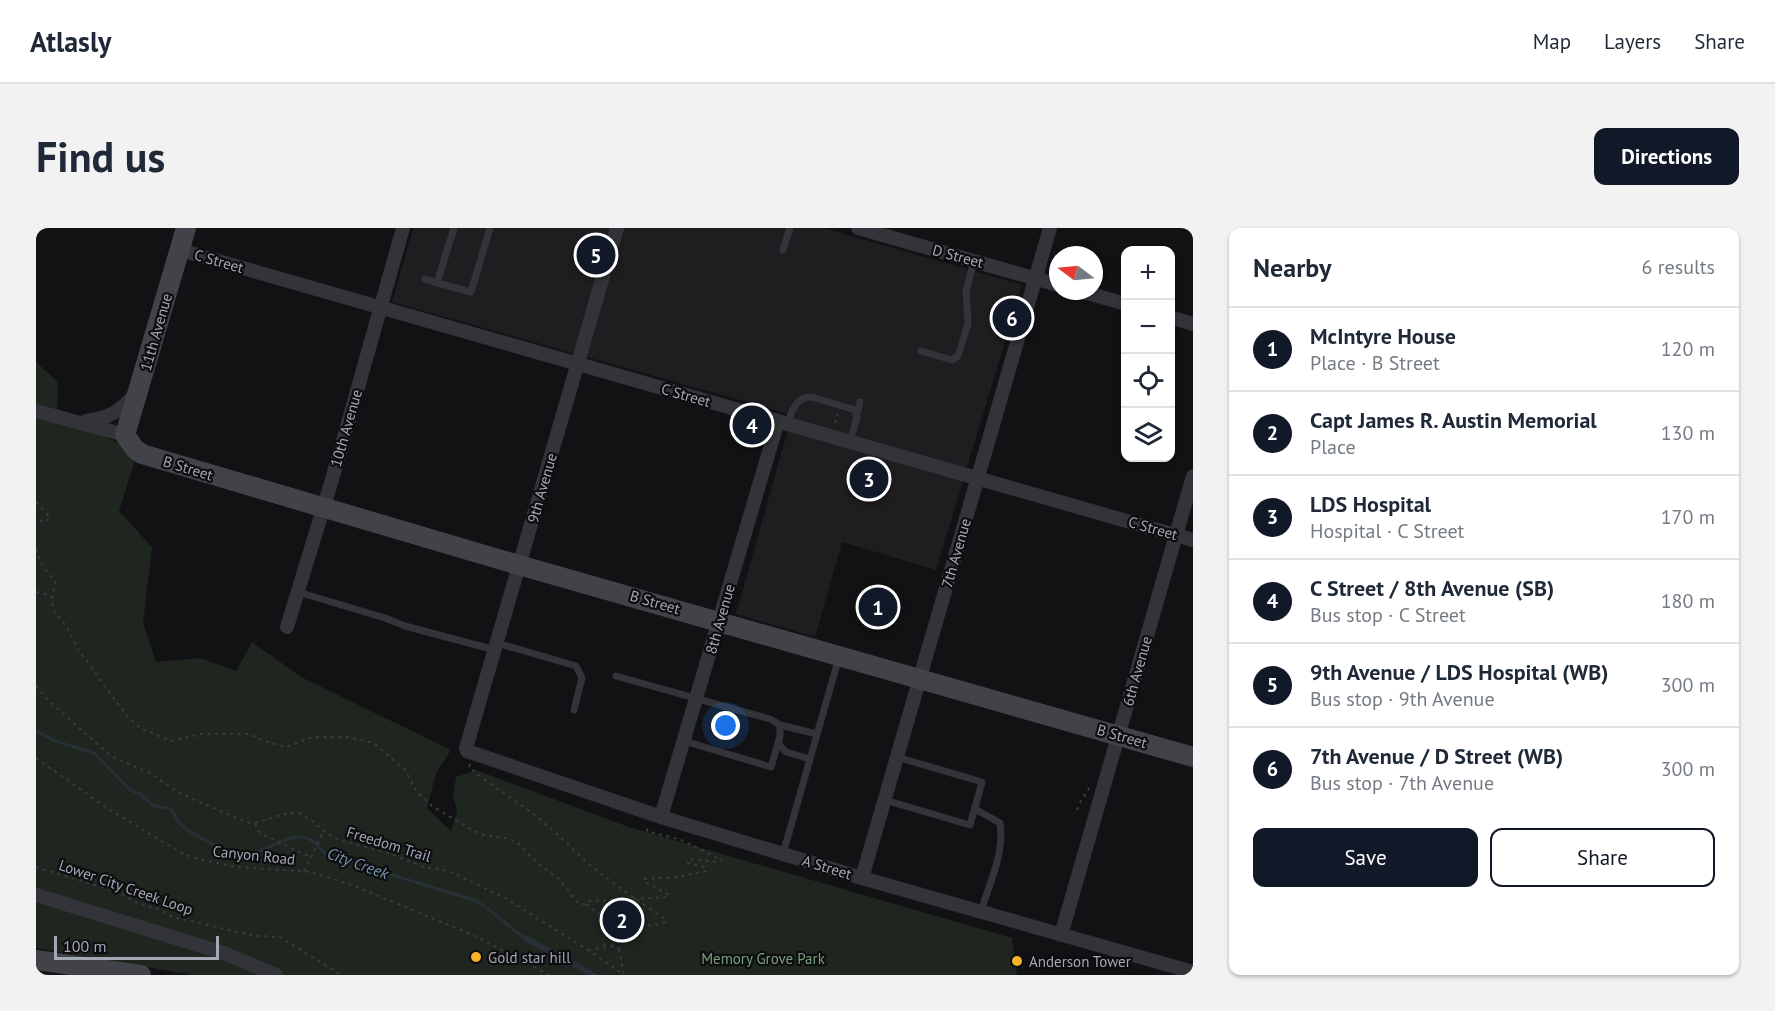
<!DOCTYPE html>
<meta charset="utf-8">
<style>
body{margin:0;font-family:"PT Sans",sans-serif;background:#f2f2f3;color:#1f2937}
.controls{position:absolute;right:18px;top:18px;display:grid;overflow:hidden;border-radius:12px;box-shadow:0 2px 4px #0004}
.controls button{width:54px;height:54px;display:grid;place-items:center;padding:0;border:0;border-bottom:2px solid #e0e1e3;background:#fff;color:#1f2937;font:30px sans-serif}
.compass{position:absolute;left:1013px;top:18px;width:54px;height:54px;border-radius:50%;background:#fff;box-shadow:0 2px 4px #0004;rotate:286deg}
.scale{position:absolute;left:18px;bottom:15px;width:165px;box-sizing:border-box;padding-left:6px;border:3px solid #a3a8b5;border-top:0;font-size:16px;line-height:21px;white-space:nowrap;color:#a3a8b5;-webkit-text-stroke:4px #0d0d0f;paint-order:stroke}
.you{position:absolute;left:690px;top:498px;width:21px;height:21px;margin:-15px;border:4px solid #fff;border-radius:50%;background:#1a73e8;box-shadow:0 0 0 9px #1a73e833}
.badge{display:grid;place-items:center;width:39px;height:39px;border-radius:50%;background:#111827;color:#fff;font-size:20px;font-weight:700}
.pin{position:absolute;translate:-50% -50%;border:3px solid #fff;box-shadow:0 2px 6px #0006}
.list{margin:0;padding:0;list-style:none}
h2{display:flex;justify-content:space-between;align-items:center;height:78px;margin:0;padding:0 24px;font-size:26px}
h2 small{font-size:20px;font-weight:400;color:#747a83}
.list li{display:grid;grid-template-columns:39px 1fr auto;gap:18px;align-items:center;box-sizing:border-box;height:84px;padding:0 24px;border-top:2px solid #e0e1e3}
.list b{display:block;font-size:22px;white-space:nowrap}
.list p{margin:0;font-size:20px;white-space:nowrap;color:#747a83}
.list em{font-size:20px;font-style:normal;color:#747a83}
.actions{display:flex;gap:12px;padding:18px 24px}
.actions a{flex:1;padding:14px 0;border:2px solid #111827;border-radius:12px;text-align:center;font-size:21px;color:#111827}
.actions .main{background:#111827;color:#fff}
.icon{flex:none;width:33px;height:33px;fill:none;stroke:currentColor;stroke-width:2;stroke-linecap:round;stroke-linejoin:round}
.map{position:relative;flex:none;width:1157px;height:747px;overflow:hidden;border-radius:12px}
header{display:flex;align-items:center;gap:36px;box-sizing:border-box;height:84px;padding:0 30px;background:#fff;border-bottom:2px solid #e0e1e3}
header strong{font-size:28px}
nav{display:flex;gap:33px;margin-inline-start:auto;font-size:21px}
.intro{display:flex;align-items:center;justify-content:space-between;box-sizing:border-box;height:144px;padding:0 36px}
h1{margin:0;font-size:42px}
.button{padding:15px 27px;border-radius:12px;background:#111827;color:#fff;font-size:21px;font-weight:700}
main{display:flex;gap:36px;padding:0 36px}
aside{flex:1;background:#fff;border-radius:12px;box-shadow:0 2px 4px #0004}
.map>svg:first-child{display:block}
.built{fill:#1e1e21}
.green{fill:#1e261f}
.water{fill:#283037}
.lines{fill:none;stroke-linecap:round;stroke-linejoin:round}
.stream{stroke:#283037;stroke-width:3}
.path{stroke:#393b40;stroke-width:2;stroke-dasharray:3 4.5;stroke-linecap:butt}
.lane{stroke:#333439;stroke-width:7}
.street{stroke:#333439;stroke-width:14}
.secondary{stroke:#414349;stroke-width:20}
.poi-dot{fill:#f7b327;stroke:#0d0d0f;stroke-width:2}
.labels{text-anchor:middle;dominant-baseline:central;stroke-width:4.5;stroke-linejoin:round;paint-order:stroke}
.street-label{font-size:15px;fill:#a3a8b5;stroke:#0d0d0f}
.poi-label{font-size:15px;fill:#a3a8b5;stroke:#0d0d0f;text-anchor:start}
.park-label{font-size:15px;fill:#79a07c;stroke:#0d0d0f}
.water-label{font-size:16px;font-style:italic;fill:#7896b1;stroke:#0d0d0f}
</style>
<header>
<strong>Atlasly</strong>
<nav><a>Map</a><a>Layers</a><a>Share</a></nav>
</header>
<div class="intro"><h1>Find us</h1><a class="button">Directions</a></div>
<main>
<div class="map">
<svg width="1157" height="747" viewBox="0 0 1157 747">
<rect width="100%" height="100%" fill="#121214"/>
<!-- built -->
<path class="built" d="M 377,0 L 788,0 L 986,57 L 900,342 L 806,314 L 779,409 L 700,386 L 756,187 L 356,74 Z"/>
<!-- green -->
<path class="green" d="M 0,134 L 22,154 L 21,189 L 102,223 L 83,283 L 116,319 L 107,395 L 120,434 L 164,430 L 200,443 L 216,414 L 265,449 L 415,522 L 400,545 L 391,580 L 415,603 L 421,584 L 417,567 L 420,549 L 440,542 L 593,599 L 976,710 L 981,747 L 156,747 L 0,720 Z"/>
<!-- water -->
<path class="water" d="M 491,707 L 495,710 L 563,747 L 552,747 L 488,713 Z"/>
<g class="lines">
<!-- stream -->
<path class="stream" d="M 0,503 L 19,513 L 58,525 L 94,562 L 104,566 L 118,578 L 135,581 L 144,596 L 150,601 C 167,611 190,626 211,626 C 232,625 253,602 273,611 C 281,614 284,622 291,627 L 438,672 C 457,681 472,700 491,711"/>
<!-- path -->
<path class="path" d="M 799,195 L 802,186
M 0,274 L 14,289 L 10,294 L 0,292
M 0,321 L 6,337 L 19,354 L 16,371 L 17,382 L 30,398 L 42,421 L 73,464 L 91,488 L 104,500 L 135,513 L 165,506 L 213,506 L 228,513 L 250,519 L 276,509 L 311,509 L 333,514 L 340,517 L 369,542 L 381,564 L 396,578 L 438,603 L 448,607 L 474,611 L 482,615 L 499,633 L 524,652 L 542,675 L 551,677
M 0,364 L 15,367
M 0,458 L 14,474 L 75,528 L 114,545 L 143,565 L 210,594 L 219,595 L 252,585 L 263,585 L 275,592 L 292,606 L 303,612 L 355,626 L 390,640 L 404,641 L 417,645 L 469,670 L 555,724 L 588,747
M 0,530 L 74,582 L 147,626 L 166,632 L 201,639 L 275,644 L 316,657 L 437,707 L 513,747
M 434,536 L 433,539 C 453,557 478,571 500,588 C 519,603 536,621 554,637 C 578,657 604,674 629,691 L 630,693 L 628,695 C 596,702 575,697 550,676 L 550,674 L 554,673 L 632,669 L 633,667 L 609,654 L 608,651 L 642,649 L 670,643 L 669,639 L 652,635 L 653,631 L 683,634 L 686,632 L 645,612 L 611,603 L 612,598
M 1041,582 L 1045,573 L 1054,559
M 219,596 L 222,603 L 228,607 L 274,629
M 0,639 L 85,665 L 101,675 L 125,682 L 137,689 L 219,708 L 244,709 L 305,747
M 268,643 L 288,603
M 567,716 L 587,722
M 576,719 L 583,695
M 583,721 L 588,747
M 552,722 L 575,718
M 740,747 L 741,747"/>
<!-- lane -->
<path class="lane" d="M 418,0 L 401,55 L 435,64 L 454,0
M 747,22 L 754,0
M 389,51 L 401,55
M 885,123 L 916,132 L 922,128 L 932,96 L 930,63 L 938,33
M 821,186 L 824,174
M 751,196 C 756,183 760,168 776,169 L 819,182 L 821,190 L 814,213
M 262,364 L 349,390 L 369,398 L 459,422
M 461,415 L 540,438 L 546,450 L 538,482
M 580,448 L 734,491 L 744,497 L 781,506
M 648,513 L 735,539 L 744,508 L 744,497
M 742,515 L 750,524 L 774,531
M 849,572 L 934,597 L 946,554 L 861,529
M 939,581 L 964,595 C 969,625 953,655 945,684
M 747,626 L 803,429"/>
<!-- street -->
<path class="street" d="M 581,0 L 430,520 L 431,523 L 625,589 L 826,650 L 1157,744
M 822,0 L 1022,57
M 144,22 L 1157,312
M 1044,63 L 1090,76
M 1134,89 L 1157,96
M 0,183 L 89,207
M 50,193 C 74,189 83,185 99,166
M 251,399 L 295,255 L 367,0
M 625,589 L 742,193
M 826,650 L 1014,0
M 0,667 L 188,725 L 240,747
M 1025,707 L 1157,248"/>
<!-- secondary -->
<path class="secondary" d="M 150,0 L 89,207 L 99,221 L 106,226 L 469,333 L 1157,529
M 0,732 L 105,747"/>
</g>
<!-- markers -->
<g class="poi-dot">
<circle cx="440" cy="729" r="6"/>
<circle cx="981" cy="733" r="6"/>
</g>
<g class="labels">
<!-- street labels -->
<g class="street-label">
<text transform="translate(922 28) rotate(15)">D Street</text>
<text transform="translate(183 33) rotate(16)">C Street</text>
<text transform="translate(120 104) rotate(-74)">11th Avenue</text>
<text transform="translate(650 167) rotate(16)">C Street</text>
<text transform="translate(310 200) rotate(-74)">10th Avenue</text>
<text transform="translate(152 240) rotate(17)">B Street</text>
<text transform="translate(506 260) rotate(-74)">9th Avenue</text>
<text transform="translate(1117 300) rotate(16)">C Street</text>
<text transform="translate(920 325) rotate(-74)">7th Avenue</text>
<text transform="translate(619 374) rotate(16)">B Street</text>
<text transform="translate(684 391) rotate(-74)">8th Avenue</text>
<text transform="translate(1101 443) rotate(-74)">6th Avenue</text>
<text transform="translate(1086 508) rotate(16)">B Street</text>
<text transform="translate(353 616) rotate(17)">Freedom Trail</text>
<text transform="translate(218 627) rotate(6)">Canyon Road</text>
<text transform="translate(791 639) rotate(17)">A Street</text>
<text transform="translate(90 659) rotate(19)">Lower City Creek Loop</text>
</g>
<!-- poi labels -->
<g class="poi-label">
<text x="452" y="729">Gold star hill</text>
<text x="993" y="733">Anderson Tower</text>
</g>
<!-- park labels -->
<g class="park-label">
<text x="727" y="730">Memory Grove Park</text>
</g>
<!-- water labels -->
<g class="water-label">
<text transform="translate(322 635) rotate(20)">City Creek</text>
</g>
</g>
</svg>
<div class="controls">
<button>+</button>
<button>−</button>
<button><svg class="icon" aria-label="locate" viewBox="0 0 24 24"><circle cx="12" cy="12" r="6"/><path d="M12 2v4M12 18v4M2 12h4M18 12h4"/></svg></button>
<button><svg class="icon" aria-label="layers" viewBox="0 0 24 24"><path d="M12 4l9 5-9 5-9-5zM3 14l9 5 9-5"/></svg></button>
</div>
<svg class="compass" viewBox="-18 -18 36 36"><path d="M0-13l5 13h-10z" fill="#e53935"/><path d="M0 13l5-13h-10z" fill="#747a83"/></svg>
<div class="scale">100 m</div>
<div class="you"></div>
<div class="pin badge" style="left:842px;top:379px">1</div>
<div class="pin badge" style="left:586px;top:692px">2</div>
<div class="pin badge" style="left:833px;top:251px">3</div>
<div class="pin badge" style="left:716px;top:197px">4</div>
<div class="pin badge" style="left:560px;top:27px">5</div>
<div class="pin badge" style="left:976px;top:90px">6</div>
</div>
<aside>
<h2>Nearby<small>6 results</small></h2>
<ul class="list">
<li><span class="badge">1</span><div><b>McIntyre House</b><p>Place · B Street</p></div><em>120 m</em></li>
<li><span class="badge">2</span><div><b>Capt James R. Austin Memorial</b><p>Place</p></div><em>130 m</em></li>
<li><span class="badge">3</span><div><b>LDS Hospital</b><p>Hospital · C Street</p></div><em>170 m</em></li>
<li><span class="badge">4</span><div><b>C Street / 8th Avenue (SB)</b><p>Bus stop · C Street</p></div><em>180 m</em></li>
<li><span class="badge">5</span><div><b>9th Avenue / LDS Hospital (WB)</b><p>Bus stop · 9th Avenue</p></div><em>300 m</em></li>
<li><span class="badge">6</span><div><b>7th Avenue / D Street (WB)</b><p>Bus stop · 7th Avenue</p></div><em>300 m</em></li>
</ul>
<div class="actions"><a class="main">Save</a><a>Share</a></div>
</aside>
</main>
